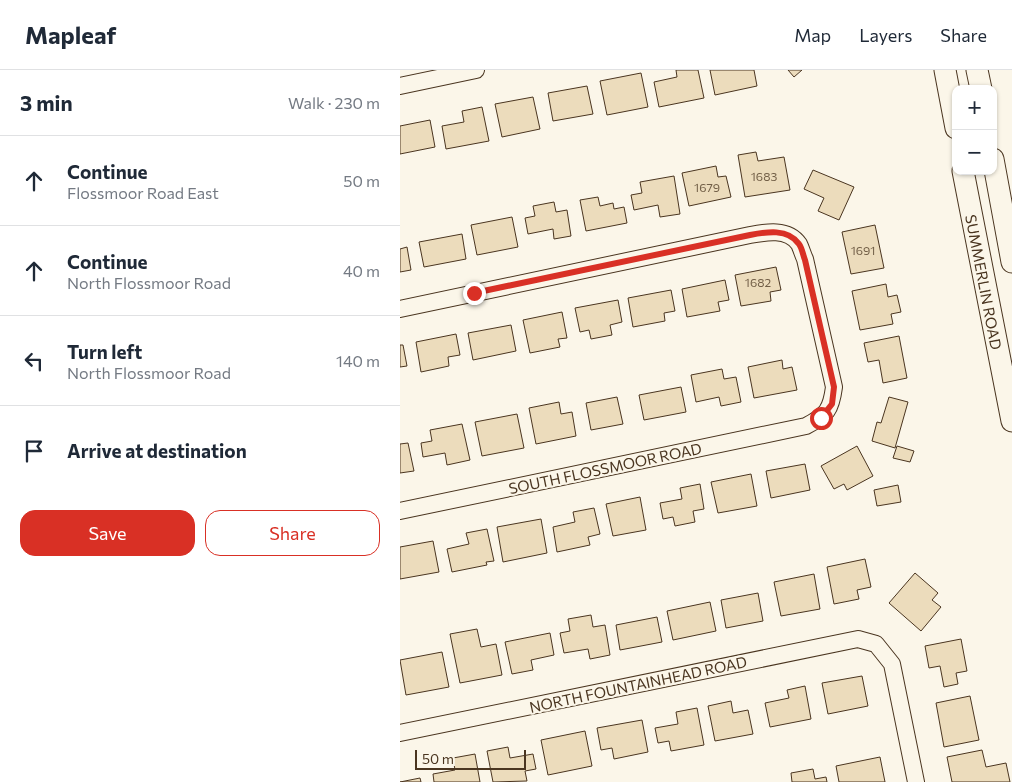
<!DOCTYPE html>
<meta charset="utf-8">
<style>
body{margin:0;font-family:Commissioner,sans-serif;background:#f6f6f7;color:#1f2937}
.controls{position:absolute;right:15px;top:15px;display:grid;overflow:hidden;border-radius:10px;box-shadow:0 1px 4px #0004}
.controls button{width:45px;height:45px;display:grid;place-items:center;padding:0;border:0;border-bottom:1px solid #e0e1e3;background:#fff;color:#1f2937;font:25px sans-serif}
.scale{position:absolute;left:15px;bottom:12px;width:111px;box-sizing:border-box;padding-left:5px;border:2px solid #4a3520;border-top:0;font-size:14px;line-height:18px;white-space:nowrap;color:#4a3520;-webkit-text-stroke:4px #fbf6e9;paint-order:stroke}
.stop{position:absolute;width:15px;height:15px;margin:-11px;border:4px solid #d93025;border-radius:50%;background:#fff}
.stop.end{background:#d93025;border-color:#fff;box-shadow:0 1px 5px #0008}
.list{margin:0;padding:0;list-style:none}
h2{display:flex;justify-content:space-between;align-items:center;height:65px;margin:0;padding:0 20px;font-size:21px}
h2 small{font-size:16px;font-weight:400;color:#747a83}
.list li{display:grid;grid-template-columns:32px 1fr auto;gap:15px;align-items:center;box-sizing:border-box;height:90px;padding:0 20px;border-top:1px solid #e0e1e3}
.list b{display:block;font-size:19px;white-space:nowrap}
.list p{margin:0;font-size:16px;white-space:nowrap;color:#747a83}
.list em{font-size:16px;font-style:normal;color:#747a83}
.actions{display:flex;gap:10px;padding:15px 20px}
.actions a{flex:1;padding:11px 0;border:1px solid #d93025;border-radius:15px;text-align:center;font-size:18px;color:#d93025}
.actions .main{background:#d93025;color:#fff}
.icon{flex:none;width:28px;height:28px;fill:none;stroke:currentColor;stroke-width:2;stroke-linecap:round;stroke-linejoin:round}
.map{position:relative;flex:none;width:612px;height:712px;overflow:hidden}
header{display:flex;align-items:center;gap:30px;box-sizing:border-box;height:70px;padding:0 25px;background:#fff;border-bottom:1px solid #e0e1e3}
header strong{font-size:24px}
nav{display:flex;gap:28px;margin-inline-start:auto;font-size:18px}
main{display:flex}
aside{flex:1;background:#fff}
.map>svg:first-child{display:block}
.building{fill:#ecdcbc;stroke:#4a3520}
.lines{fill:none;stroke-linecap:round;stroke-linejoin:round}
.minor-casing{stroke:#4a3520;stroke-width:18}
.major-casing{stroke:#4a3520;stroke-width:23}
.minor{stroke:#fbf6e9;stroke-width:16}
.major{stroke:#fbf6e9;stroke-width:21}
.route{stroke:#d93025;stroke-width:6}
.labels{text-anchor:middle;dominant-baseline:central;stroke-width:4;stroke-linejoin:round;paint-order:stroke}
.number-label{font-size:12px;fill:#725f47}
.street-label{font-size:15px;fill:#4a3520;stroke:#fbf6e9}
</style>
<header>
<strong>Mapleaf</strong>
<nav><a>Map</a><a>Layers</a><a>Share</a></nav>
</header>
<main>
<aside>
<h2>3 min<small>Walk · 230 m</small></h2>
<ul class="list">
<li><svg class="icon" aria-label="ahead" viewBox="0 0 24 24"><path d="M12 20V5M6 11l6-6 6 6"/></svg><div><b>Continue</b><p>Flossmoor Road East</p></div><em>50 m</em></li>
<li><svg class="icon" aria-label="ahead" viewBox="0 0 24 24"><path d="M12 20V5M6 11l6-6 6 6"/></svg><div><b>Continue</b><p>North Flossmoor Road</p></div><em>40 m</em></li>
<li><svg class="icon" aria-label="left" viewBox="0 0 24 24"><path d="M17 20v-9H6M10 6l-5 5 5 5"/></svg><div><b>Turn left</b><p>North Flossmoor Road</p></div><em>140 m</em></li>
<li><svg class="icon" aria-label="arrive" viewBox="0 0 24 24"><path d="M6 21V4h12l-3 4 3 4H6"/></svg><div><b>Arrive at destination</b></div></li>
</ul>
<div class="actions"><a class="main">Save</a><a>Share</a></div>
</aside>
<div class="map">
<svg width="612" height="712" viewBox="0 0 612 712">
<rect width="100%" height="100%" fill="#fbf6e9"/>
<!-- building -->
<path class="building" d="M 276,0 L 298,0 L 304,28 L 259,37 L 254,12 L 277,7 Z
M 310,0 L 354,0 L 357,16 L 315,25 Z
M 388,0 L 402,0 L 394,7 Z
M 241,3 L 248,37 L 207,45 L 200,11 Z
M 187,16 L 193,44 L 153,51 L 148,23 Z
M 133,27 L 140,59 L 102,67 L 95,34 Z
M 82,37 L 89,71 L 46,79 L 42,56 L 64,52 L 62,41 Z
M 30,50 L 35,77 L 0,84 L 0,56 Z
M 356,82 L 358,91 L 384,87 L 390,120 L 345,127 L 338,85 Z
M 316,96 L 318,107 L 326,106 L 331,127 L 289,136 L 282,103 Z
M 413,100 L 454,117 L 439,150 L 418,141 L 424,128 L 404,119 Z
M 274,106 L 280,144 L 260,147 L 258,135 L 234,140 L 231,125 L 242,123 L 240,112 Z
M 198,127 L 200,136 L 213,133 L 214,139 L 224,137 L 227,153 L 186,161 L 180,130 Z
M 154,132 L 156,142 L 167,140 L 171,166 L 154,169 L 153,159 L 128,164 L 125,148 L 135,146 L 133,136 Z
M 112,147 L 118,177 L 77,185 L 71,155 Z
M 475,155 L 484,198 L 451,204 L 442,162 Z
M 62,164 L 66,189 L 24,197 L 19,172 Z
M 7,177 L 11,200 L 0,202 L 0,179 Z
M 376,197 L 381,220 L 370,222 L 371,231 L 341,236 L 335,205 Z
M 325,210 L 329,230 L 318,232 L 320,241 L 287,247 L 282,219 Z
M 486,214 L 488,227 L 497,225 L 501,242 L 491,244 L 493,254 L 460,260 L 452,221 Z
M 271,220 L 275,241 L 264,243 L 265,251 L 233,257 L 228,228 Z
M 218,230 L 222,252 L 210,255 L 212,265 L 191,269 L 189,260 L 180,262 L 175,238 Z
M 162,242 L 167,268 L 158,269 L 160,277 L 130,283 L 123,250 Z
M 111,255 L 116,281 L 73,290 L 68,263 Z
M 56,264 L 60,285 L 48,287 L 49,296 L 21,302 L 16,272 Z
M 499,266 L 507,308 L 483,313 L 479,290 L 468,292 L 464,273 Z
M 0,275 L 3,275 L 7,296 L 0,297 Z
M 382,290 L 383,299 L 392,297 L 397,320 L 354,328 L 348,297 Z
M 322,299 L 324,309 L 336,307 L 341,332 L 321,336 L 319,327 L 296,332 L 291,305 Z
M 281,317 L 286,342 L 244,350 L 239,325 Z
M 217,327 L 223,354 L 191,360 L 186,333 Z
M 489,327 L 508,332 L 495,378 L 472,371 L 477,352 L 481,353 Z
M 159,332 L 161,344 L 172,342 L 176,366 L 136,374 L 129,338 Z
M 117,344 L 124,378 L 82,386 L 75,352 Z
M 62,354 L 70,390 L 47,395 L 45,383 L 23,387 L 21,373 L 32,371 L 30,360 Z
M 8,373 L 14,401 L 0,403 L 0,374 Z
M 457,376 L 473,406 L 447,420 L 444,414 L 434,419 L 421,396 Z
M 497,376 L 514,381 L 510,392 L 493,388 Z
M 405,394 L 410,420 L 371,428 L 366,401 Z
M 351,404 L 357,436 L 318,443 L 311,412 Z
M 300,414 L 304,439 L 293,441 L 295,452 L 275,456 L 273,447 L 263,449 L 260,433 L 282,429 L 280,418 Z
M 498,415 L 501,432 L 477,436 L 474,420 Z
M 240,427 L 246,460 L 213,466 L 206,434 Z
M 194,438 L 200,464 L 188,467 L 190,475 L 157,482 L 153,457 L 175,452 L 173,442 Z
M 141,449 L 147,483 L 103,492 L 97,457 Z
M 87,459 L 94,491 L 86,492 L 87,495 L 52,502 L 47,479 L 69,474 L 66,463 Z
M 33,471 L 39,502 L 0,509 L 0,477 Z
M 465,489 L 471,517 L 457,520 L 459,529 L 434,534 L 427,497 Z
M 515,503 L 538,523 L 532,530 L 541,537 L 521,561 L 489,533 Z
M 414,504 L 420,539 L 381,546 L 374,512 Z
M 358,523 L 363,551 L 326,558 L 321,530 Z
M 310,532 L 316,561 L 273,570 L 267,541 Z
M 191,545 L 193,557 L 205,555 L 210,585 L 190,589 L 188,579 L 164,583 L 160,563 L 170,561 L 168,549 Z
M 257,547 L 262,572 L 220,580 L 216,555 Z
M 77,559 L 81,577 L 96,574 L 102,605 L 60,613 L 50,564 Z
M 150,563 L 154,585 L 131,590 L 133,600 L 112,604 L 105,572 Z
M 561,569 L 567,601 L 556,603 L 558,614 L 544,617 L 540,596 L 529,598 L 525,576 Z
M 42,582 L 49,617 L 6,625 L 0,590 Z
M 462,606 L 468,636 L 428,644 L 422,613 Z
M 405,616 L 411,649 L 370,657 L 365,633 L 389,628 L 387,620 Z
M 570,626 L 579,670 L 544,677 L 536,633 Z
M 331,631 L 333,643 L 348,640 L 353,664 L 315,671 L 308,636 Z
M 297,638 L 304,675 L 271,681 L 269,671 L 258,673 L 255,658 L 278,654 L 276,642 Z
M 242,650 L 248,682 L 214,689 L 212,678 L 201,680 L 197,658 Z
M 185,661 L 192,696 L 148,705 L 141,670 Z
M 108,677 L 110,688 L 133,684 L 136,699 L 125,701 L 127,711 L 93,712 L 87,681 Z
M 582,680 L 586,697 L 606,693 L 610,712 L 552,712 L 547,687 Z
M 75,684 L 80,712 L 34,712 L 33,704 L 55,700 L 53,688 Z
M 480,687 L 485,712 L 439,712 L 436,696 Z
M 413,699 L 415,709 L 426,707 L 427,712 L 392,712 L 391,703 Z
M 20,708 L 21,712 L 0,712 Z"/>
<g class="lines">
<defs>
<path id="minor" d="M 0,16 L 76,0
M 0,239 L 350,165 C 366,162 388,158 399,174 C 401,178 403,185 405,189 L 434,317 C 431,340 427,345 406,356 L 0,441
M 0,663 L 458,569 L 476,574 L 492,594 L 516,712"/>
<path id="major" d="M 545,0 L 556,58
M 577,0 L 581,19
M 593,89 L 612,192
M 563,101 L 612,351"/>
</defs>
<!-- minor casing -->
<use href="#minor" class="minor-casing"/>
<!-- major casing -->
<use href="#major" class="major-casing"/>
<!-- minor -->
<use href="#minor" class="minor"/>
<!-- major -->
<use href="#major" class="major"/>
</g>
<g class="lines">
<!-- route -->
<path class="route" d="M 74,223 L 350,165 C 366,162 388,158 399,174 C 402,178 403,185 405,190 L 434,317 L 432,334 L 421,348"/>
</g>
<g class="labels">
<!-- number labels -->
<g class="number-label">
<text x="364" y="106">1683</text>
<text x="307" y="117">1679</text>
<text x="463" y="180">1691</text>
<text x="358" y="212">1682</text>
</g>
<!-- street labels -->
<g class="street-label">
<text transform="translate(584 212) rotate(79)">SUMMERLIN ROAD</text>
<text transform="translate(205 398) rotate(-12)">SOUTH FLOSSMOOR ROAD</text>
<text transform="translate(238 614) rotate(-12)">NORTH FOUNTAINHEAD ROAD</text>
</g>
</g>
</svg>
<div class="controls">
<button>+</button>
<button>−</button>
</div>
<div class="scale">50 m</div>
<div class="stop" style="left:421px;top:348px"></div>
<div class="stop end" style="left:74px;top:223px"></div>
</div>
</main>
